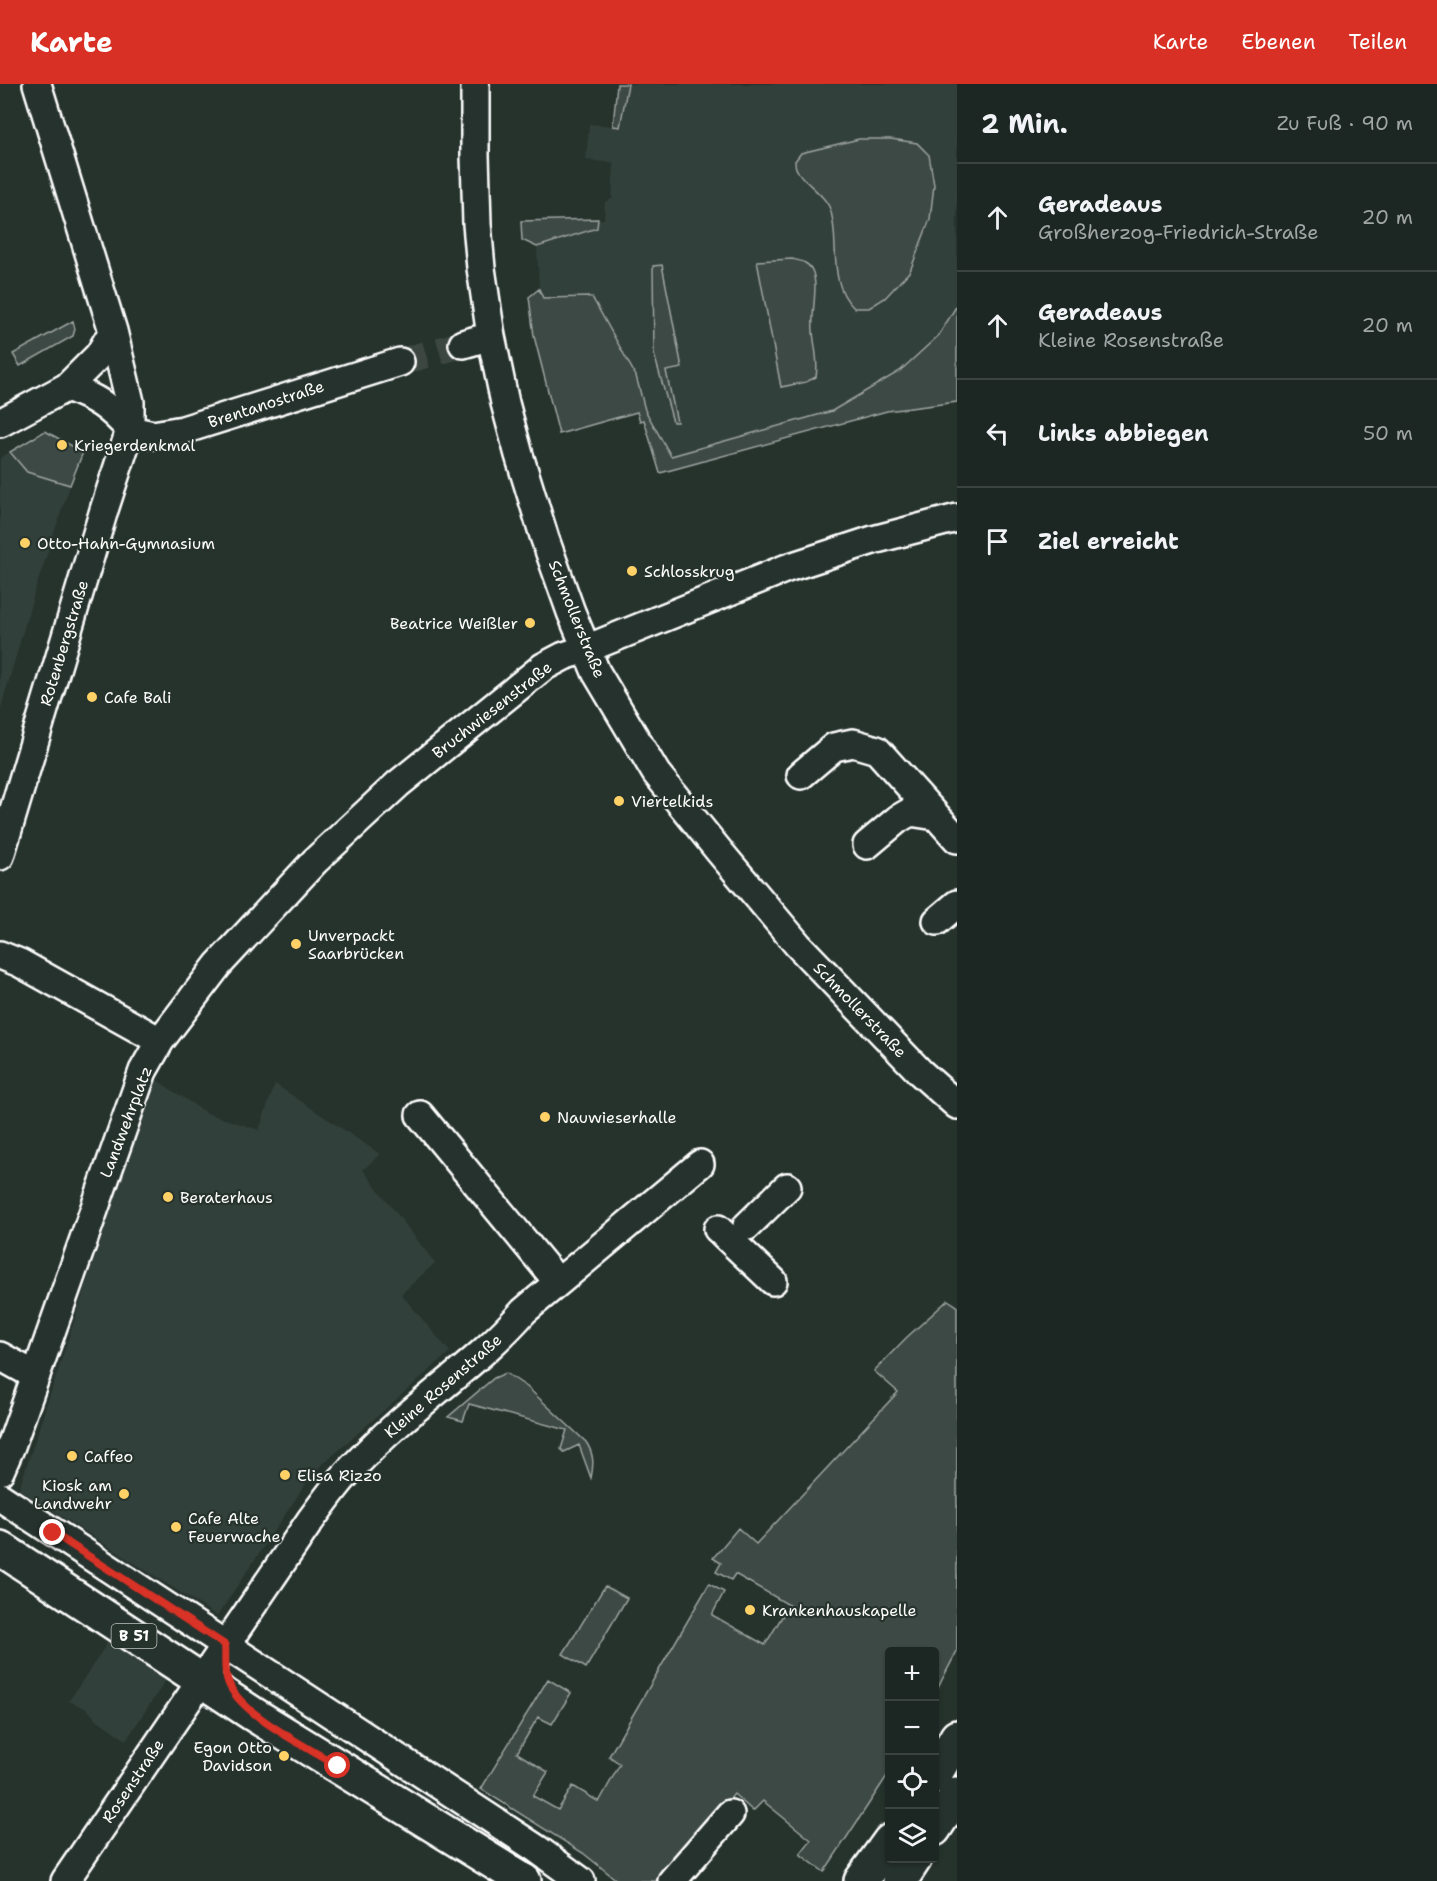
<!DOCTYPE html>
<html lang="de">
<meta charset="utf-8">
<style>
body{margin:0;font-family:"Shantell Sans",sans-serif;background:#252e2a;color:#f1f3f6}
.controls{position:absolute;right:18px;bottom:18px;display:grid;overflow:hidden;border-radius:6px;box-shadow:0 2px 4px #0004}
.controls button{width:54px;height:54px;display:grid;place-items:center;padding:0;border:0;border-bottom:2px solid #3a4340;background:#1c2622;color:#f1f3f6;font:30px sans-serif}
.stop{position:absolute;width:18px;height:18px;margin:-14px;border:4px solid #d93025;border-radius:50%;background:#fff}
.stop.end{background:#d93025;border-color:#fff;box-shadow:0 2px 6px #0008}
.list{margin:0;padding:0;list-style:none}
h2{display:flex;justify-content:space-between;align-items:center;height:78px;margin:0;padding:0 24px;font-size:26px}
h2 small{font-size:20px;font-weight:400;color:#a0a5a5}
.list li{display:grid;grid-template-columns:39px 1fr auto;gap:18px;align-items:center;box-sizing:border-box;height:108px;padding:0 24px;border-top:2px solid #3a4340}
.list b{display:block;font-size:22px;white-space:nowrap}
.list p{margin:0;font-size:20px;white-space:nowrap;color:#a0a5a5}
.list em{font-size:20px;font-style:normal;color:#a0a5a5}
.icon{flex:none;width:33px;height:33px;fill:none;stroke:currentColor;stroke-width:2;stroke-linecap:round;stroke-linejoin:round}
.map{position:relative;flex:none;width:957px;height:1797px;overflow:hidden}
header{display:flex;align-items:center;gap:36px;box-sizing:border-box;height:84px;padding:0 30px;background:#d93025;color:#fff}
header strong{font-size:28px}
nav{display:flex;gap:33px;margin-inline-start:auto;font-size:21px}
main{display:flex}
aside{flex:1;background:#1c2622}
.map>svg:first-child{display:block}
.built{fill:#333f3a}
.green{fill:#3e4944;stroke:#9ea4a2;stroke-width:1.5}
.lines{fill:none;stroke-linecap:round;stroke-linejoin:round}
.minor-tunnel{stroke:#3c4742;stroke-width:27;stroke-dasharray:27 14;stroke-linecap:butt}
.minor-casing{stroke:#fff;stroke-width:32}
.major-casing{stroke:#fff;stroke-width:38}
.minor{stroke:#26332d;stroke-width:27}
.major{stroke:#26332d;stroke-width:33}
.route{stroke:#d93025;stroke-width:8}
.poi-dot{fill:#ffd166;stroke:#26332d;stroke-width:2}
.labels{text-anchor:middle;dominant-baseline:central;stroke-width:4.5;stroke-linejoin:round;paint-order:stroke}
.shield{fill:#26332d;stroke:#bec2c0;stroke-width:1.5}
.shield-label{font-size:15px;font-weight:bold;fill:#fff}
.street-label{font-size:16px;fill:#fff;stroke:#26332d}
.poi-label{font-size:16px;fill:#fff;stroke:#26332d;text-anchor:start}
</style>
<header>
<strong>Karte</strong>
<nav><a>Karte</a><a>Ebenen</a><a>Teilen</a></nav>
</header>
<main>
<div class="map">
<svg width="957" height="1797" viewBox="0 0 957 1797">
<rect width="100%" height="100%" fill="#26332d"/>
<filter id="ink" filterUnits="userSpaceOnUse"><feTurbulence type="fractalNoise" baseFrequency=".0167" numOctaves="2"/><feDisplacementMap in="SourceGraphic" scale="12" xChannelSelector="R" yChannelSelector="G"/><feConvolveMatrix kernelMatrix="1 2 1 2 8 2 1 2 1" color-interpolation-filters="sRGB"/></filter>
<g filter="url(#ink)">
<!-- built -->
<path class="built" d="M 617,0 L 957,0 L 957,318 L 887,327 L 660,389 L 644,336 L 640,337 L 637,328 L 559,350 L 534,252 L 529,214 L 539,205 L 537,163 L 522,156 L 521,137 L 604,135 L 605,118 L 612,115 L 614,79 L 586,76 L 589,40 L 613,42 Z
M 45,347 L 83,368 L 66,413 L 35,506 L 0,627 L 0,374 Z
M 154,994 L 206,1029 L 259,1046 L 275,1000 L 380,1070 L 363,1086 L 435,1179 L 401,1210 L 450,1268 L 313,1389 L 217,1532 L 19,1405 Z
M 110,1555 L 168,1593 L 126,1656 L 95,1634 L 87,1625 L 69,1617 Z"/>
<!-- green -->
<path class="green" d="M 617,0 L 628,0 L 620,43 L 613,42 Z
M 859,55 L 891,55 L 917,59 L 929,71 L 934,101 L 930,135 L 910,187 L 885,214 L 869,224 L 854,224 C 827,198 840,161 831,128 C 827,111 802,98 797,86 C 795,83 795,80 795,77 L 801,69 Z
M 598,135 L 597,144 L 537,163 L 522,156 L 521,137 Z
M 792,175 C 800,177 808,178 812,186 C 819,201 811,229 813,247 C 814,263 819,277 816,293 L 806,298 L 781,303 L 757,177 Z
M 662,181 L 682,284 L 666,287 L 677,338 L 673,338 L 654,270 L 653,182 Z
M 539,205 L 543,214 L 592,213 L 636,292 L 645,326 L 671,372 L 832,327 L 900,287 L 939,251 L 957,221 L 957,318 L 887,327 L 660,389 L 644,336 L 640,337 L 637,328 L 559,350 L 534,252 L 529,213 Z
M 73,237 L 75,245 L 73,252 L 20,282 L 13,270 Z
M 45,347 L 83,368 L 70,401 L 27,388 L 10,368 Z
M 948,1216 L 957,1222 L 957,1567 L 935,1609 L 934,1568 L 890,1568 L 889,1689 L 824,1788 L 800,1770 L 811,1756 L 763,1717 L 753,1727 L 734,1710 L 662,1797 L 618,1797 L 583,1769 L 481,1705 L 548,1595 L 571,1609 L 552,1640 L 538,1633 L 517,1669 L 548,1688 L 533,1712 L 558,1726 L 573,1702 L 599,1718 L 620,1680 L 609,1672 L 709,1500 L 724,1508 L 712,1531 L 765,1561 L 789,1521 L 735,1490 L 731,1496 L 716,1488 L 721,1479 L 713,1474 L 738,1444 L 756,1460 L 898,1308 L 874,1287 L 906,1254 Z
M 506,1289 L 527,1303 L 586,1358 C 594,1370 594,1380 591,1394 L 579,1361 L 564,1368 L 561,1365 L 567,1346 L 469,1320 L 463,1337 L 448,1333 L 494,1294 Z
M 605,1502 L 627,1514 L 586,1584 L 563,1570 Z"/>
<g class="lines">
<!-- minor-tunnel -->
<path class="minor-tunnel" d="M 400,278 L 463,260"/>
<defs>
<path id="minor" d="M 475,0 L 475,71 L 477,140 L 481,184 L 491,252 L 505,319 L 519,371 L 545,455 L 571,528 L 596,588 L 656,689 L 719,767 L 798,861 L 921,989 L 957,1021
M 463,260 L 491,252
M 67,303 C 96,314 109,322 130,346
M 0,339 L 67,303 L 99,271 L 113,247
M 130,346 L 153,351 L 183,346 L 400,278
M 801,691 L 834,663 L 853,659 L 877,666 L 957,755
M 867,761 L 898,735 L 910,728 L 936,732
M 0,772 L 104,426 L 130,346 L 130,318 L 113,247 L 37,0
M 937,837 L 957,820
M 0,871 L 20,879 L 160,957
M 420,1031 L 558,1198
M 747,1142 L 787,1103
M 718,1145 L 773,1197
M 0,1272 L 36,1292
M 0,1387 L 11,1362 L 143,987 L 160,957 L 218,881 L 315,777 L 398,700 L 543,583 L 564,572 L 586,565 L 787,484 L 873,456 L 957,434
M 0,1413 L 537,1765 L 581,1797
M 65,1797 L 310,1437 C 326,1415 341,1394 360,1376 C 411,1322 475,1283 524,1227 L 700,1080
M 672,1797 L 730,1730"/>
<path id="major" d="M 0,1464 L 253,1630 L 524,1797
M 934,1692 L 957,1653
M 934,1745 L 957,1710
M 861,1797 L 890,1757
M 900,1797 L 915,1774"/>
</defs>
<!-- minor casing -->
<use href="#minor" class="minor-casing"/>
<!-- major casing -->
<use href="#major" class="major-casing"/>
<!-- minor -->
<use href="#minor" class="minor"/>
<!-- major -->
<use href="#major" class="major"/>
</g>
</g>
<g class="lines" filter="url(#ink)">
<!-- route -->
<path class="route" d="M 53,1449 L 225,1561 C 226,1571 224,1584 227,1594 C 234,1628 309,1664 338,1682"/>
</g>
<!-- markers -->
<g class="poi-dot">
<circle cx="62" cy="361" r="6"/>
<circle cx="25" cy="459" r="6"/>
<circle cx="632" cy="487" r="6"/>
<circle cx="530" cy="539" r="6"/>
<circle cx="92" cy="613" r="6"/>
<circle cx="619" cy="717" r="6"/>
<circle cx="296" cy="860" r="6"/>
<circle cx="545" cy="1033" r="6"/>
<circle cx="168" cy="1113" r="6"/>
<circle cx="72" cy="1372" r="6"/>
<circle cx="285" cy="1391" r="6"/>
<circle cx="124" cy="1410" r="6"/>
<circle cx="176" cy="1443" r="6"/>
<circle cx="750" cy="1526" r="6"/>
<circle cx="284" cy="1672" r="6"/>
</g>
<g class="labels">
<!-- shield labels -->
<rect class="shield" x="111.5" y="1540" width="45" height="24" rx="4.5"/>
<g class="shield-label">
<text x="134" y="1552">B 51</text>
</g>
<!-- street labels -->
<g class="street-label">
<text transform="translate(266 320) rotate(-18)">Brentanostraße</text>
<text transform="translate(577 535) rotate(68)">Schmollerstraße</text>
<text transform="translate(64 559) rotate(-73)">Rotenbergstraße</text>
<text transform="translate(492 626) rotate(-38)">Bruchwiesenstraße</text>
<text transform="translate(860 926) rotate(46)">Schmollerstraße</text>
<text transform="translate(126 1038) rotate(-69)">Landwehrplatz</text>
<text transform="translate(443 1302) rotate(-41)">Kleine Rosenstraße</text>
<text transform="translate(133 1697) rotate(-56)">Rosenstraße</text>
</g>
<!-- poi labels -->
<g class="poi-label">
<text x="74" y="361">Kriegerdenkmal</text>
<text x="37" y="459">Otto-Hahn-Gymnasium</text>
<text x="644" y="487">Schlosskrug</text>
<text x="518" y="539" text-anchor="end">Beatrice Weißler</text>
<text x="104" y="613">Cafe Bali</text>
<text x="631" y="717">Viertelkids</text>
<text x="308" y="851">Unverpackt<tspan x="308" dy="18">Saarbrücken</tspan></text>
<text x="557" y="1033">Nauwieserhalle</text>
<text x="180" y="1113">Beraterhaus</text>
<text x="84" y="1372">Caffeo</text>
<text x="297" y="1391">Elisa Rizzo</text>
<text x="112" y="1401" text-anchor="end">Kiosk am<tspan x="112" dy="18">Landwehr</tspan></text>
<text x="188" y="1434">Cafe Alte<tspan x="188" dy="18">Feuerwache</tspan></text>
<text x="762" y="1526">Krankenhauskapelle</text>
<text x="272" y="1663" text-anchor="end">Egon Otto<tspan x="272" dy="18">Davidson</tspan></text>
</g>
</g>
</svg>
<div class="controls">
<button>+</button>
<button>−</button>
<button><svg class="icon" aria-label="locate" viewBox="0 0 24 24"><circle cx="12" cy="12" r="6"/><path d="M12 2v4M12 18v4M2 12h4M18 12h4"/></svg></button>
<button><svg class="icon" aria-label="layers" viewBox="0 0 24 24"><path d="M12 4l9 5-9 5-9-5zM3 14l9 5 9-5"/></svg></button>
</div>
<div class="stop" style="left:338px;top:1682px"></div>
<div class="stop end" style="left:53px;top:1449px"></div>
</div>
<aside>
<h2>2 Min.<small>Zu Fuß · 90 m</small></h2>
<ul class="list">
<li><svg class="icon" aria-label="ahead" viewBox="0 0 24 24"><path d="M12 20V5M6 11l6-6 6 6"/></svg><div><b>Geradeaus</b><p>Großherzog-Friedrich-Straße</p></div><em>20 m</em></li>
<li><svg class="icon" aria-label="ahead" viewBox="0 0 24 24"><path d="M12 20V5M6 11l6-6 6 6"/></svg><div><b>Geradeaus</b><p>Kleine Rosenstraße</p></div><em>20 m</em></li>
<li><svg class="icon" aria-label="left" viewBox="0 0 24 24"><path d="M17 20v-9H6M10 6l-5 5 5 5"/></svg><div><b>Links abbiegen</b></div><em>50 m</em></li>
<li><svg class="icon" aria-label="arrive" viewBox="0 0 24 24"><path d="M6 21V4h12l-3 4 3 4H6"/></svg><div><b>Ziel erreicht</b></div></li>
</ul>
</aside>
</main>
